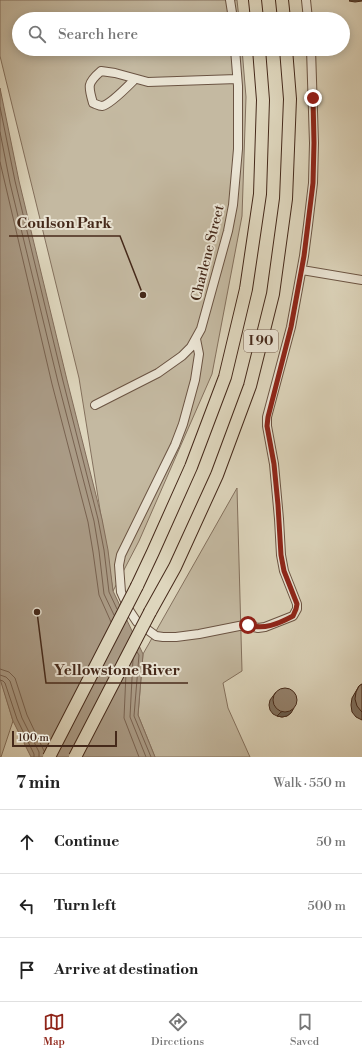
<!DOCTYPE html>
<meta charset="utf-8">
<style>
body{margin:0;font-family:"Libre Bodoni",serif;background:#f2f2f2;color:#222}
.scale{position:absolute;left:12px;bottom:10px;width:105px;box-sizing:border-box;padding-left:4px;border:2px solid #45291a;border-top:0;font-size:11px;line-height:14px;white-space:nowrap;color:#45291a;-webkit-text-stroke:3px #eae4d4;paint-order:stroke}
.stop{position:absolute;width:12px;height:12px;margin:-9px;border:3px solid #8f2418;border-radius:50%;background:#fff}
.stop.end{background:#8f2418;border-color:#fff;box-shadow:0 1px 4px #0008}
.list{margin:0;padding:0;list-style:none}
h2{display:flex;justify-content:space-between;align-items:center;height:52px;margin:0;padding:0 16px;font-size:17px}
h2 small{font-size:13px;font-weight:400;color:#767676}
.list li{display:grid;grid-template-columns:26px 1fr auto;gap:12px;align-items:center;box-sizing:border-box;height:64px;padding:0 16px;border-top:1px solid #e0e0e0}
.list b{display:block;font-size:15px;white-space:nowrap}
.list em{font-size:13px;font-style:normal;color:#767676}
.icon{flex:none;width:22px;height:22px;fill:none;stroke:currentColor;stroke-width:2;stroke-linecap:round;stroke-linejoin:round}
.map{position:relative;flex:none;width:362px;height:757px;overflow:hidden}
.search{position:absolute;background:#fff;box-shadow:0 2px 10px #0003;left:12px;right:12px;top:12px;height:44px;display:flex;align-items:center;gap:10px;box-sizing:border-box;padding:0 14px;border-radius:22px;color:#767676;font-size:15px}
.sheet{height:244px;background:#fff}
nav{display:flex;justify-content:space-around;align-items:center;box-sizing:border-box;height:56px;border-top:1px solid #e0e0e0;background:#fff;font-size:11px;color:#767676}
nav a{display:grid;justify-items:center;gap:2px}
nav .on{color:#8f2418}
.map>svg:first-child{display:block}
.green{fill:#c4b9a1;stroke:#84715e}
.water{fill:#aa9b86;stroke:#826d5b}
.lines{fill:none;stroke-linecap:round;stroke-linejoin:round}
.shore{stroke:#786250;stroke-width:1}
.minor-casing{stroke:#6b5443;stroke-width:10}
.highway-casing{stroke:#45291a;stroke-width:14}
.minor{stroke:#eae4d4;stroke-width:8}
.highway{stroke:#ded6bd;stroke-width:12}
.highway-bridge-casing{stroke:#45291a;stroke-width:14;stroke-linecap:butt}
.highway-bridge{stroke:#ded6bd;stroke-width:12}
.wall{fill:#80715f;stroke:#45291a}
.shaded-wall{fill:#685c4e;stroke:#45291a}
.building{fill:#95836f;stroke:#45291a}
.route{stroke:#8f2418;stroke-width:5}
.labels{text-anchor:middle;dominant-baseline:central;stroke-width:4;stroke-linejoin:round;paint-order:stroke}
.shield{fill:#eae4d4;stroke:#766152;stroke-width:1}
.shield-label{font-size:13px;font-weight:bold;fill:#45291a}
.street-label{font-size:14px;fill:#45291a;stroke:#eae4d4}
.leader{fill:none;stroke:#45291a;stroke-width:1.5}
.callout-dot{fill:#45291a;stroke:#eae4d4;stroke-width:1.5}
.callout-label{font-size:15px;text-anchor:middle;font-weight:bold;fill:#45291a;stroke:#eae4d4;stroke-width:4;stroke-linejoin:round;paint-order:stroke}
</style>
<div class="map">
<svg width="362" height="757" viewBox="0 0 362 757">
<rect width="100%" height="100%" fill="#ded6bd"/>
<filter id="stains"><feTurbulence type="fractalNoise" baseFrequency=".005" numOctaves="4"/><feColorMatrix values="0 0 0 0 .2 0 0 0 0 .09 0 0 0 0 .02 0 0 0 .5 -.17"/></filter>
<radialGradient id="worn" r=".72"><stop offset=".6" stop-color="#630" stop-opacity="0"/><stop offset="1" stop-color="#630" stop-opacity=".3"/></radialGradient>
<!-- green -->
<path class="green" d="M 0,0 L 237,0 L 239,19 L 19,19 L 19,49 L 242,49 L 246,97 L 242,216 L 212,374 L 139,541 L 113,591 L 79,378 L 0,56 Z
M 237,488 L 242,671 L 223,683 L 228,708 L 250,757 L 155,757 L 138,715 L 143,654 Z
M 0,677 L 13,721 L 1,757 L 0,757 Z"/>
<!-- water -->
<path class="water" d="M 0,88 L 19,181 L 67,380 L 102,519 L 108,550 L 113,591 L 143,654 L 138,715 L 155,757 L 31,757 L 13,721 L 0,679 Z"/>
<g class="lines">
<!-- shore -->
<path class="shore" d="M 0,107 L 15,181 L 63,381 L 98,519 L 104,550 L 109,592 L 117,609
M 0,132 L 10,183 L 58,382 L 94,521 L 99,551 L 104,594 L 114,615
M 0,162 L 52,384 L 88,522 L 93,552 L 99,595 L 111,622
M 137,652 L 139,655 L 134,716 L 151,757
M 133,659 L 130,717 L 146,757
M 0,669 L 9,672 L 15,678 L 27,715 L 44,751
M 126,673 L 124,718 L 139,757
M 0,675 L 6,677 L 10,681 L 22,718 L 39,752 L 39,757
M 0,680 L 3,681 L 5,683 L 17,719 L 34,754 L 34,757"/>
<defs>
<path id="minor" d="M 230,0 L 233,19
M 306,0 L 308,19
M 135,79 C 129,85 110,105 102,106 C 99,106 96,104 93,103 C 88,86 87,83 101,71 L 115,73 L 148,82 L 237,79
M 302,270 L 362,280
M 196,339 L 199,354 L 195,380 L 183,424 L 175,445 L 121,555 L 119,565 L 121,592 L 129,610 L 137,622 L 156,636 L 163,637 L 176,637 L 199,634 L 244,625 L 258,628 L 265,627 L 293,616 L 297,609 L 297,604 L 284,571 L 281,555 L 279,519 L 274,464 L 267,426 L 267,417 L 291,327 L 304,256 L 308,225 L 313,183 L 314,143 L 311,49
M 95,405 L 158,373 L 182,356 L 191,347 L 201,329 L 228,231 L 233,205 L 238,149 L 238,86 L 235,49"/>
<path id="highway" d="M 255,0 L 257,19
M 282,0 L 284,19
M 137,586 L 153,552 L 191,467 L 225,377 L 246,289 L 260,194 L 263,100 L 259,49
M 150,612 L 175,567 L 217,475 L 250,386 L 273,294 L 286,199 L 290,99 L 286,49"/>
</defs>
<!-- minor casing -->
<use href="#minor" class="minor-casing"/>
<!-- highway casing -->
<use href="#highway" class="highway-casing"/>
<!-- minor -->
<use href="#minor" class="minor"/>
<!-- highway -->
<use href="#highway" class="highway"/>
<defs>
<path id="highway-bridge" d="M 49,757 L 137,586
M 75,757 L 150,612"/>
</defs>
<!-- highway-bridge casing -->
<use href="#highway-bridge" class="highway-bridge-casing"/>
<!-- highway-bridge -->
<use href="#highway-bridge" class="highway-bridge"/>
</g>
<!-- wall -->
<path class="wall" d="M 362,684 L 362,720 L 356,717 L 352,712 L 351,705 L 352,698 L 359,686 Z
M 276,692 L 291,713 L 287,716 L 282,717 L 277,716 L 273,714 L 270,710 L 269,705 L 270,700 Z"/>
<!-- shaded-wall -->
<path class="shaded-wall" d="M 350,0 L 362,0 L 362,1 L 355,2 L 349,1 Z
M 294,708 L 291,713 L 287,716 L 282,717 L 277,716 L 281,712 Z"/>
<!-- building -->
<path class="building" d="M 362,684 L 362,712 L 361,711 L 357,706 L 355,699 L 356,692 L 359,686 Z
M273 700a12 12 0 1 1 24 0a12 12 0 1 1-24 0Z"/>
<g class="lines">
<!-- route -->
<path class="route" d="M 248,625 C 264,630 278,624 293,616 L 296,609 L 297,604 L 284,571 L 281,555 L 278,505 L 274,464 L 267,426 L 268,417 L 291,327 L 304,256 L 313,183 L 314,143 L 313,98"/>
</g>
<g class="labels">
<!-- shield labels -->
<rect class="shield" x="244" y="330" width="34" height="22" rx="3"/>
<g class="shield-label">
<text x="261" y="341">I 90</text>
</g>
<!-- street labels -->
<g class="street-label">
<text transform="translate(208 253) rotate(-76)">Charlene Street</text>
</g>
</g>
<!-- callouts -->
<path class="leader" d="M143 295L120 236H9M37 612L46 683H188"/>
<g class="callout-dot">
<circle cx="143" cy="295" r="4"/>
<circle cx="37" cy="612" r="4"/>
</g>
<g class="callout-label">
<text x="64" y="228">Coulson Park</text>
<text x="117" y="675">Yellowstone River</text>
</g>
<rect width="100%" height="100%" filter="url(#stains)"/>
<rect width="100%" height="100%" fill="url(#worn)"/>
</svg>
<div class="scale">100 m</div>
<div class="stop" style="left:248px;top:625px"></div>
<div class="stop end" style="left:313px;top:98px"></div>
<div class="search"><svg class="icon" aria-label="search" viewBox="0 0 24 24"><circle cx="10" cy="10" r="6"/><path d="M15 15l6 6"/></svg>Search here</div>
</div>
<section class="sheet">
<h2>7 min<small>Walk · 550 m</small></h2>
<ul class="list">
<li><svg class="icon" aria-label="ahead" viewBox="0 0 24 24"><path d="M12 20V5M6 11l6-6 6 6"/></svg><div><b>Continue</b></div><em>50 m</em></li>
<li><svg class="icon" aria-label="left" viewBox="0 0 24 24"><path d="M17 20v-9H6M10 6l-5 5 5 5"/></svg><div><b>Turn left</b></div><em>500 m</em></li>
<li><svg class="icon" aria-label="arrive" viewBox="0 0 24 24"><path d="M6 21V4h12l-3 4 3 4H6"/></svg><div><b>Arrive at destination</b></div></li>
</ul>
</section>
<nav>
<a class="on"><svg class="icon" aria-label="map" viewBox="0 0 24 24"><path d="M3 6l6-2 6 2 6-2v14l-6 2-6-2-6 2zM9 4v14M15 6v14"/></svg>Map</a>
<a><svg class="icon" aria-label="directions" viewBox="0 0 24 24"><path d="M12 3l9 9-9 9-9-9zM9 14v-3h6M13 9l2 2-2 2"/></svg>Directions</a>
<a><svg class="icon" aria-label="saved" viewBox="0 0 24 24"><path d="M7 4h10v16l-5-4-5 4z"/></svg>Saved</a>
</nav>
